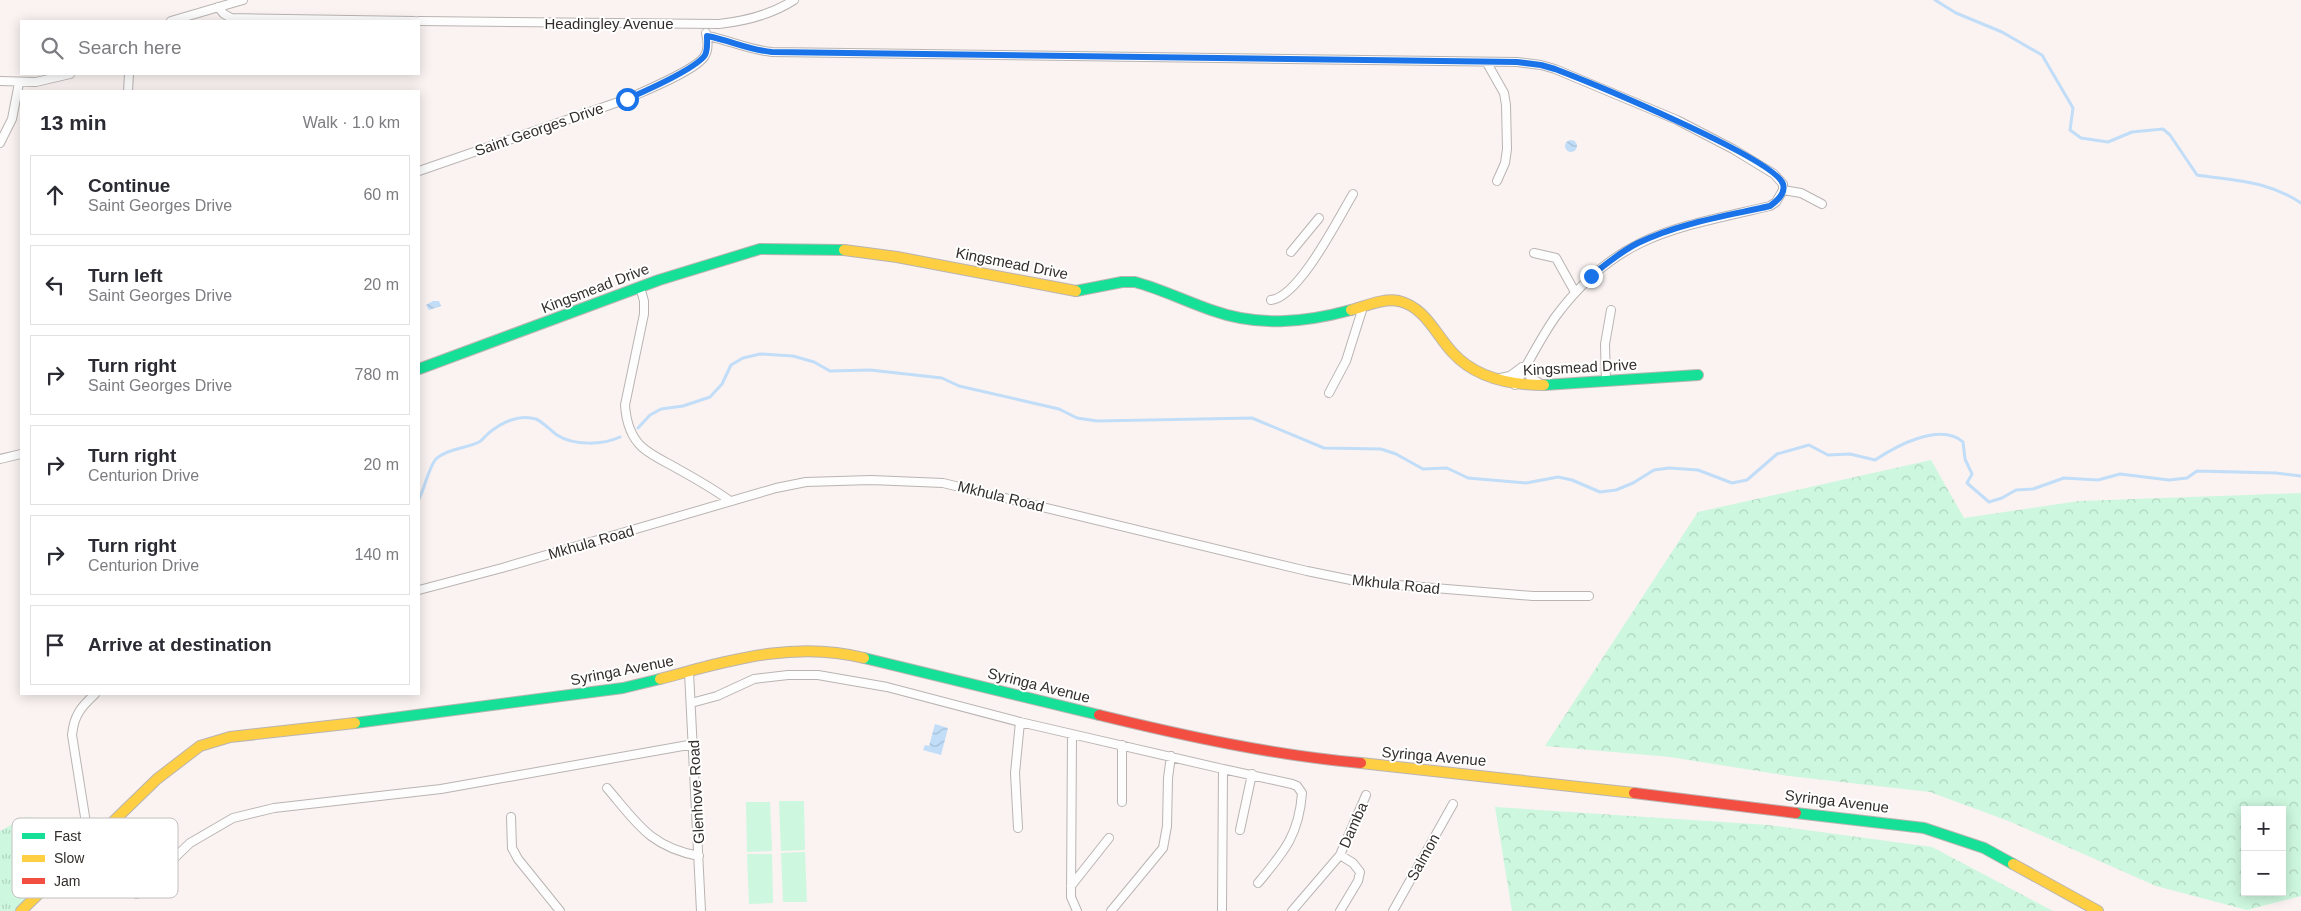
<!DOCTYPE html>
<meta charset="utf-8">
<style>
body{margin:0;font-family:Arial,sans-serif;background:#f7f7f7;color:#2b2b33}
.controls{position:absolute;right:15px;bottom:15px;display:grid;overflow:hidden;border-radius:0px;box-shadow:0 2px 12px #0003}
.controls button{width:45px;height:45px;display:grid;place-items:center;padding:0;border:0;border-bottom:1px solid #e1e1e2;background:#fff;color:#2b2b33;font:25px sans-serif}
.stop{position:absolute;width:15px;height:15px;margin:-11px;border:4px solid #1a73e8;border-radius:50%;background:#fff}
.stop.end{background:#1a73e8;border-color:#fff;box-shadow:0 1px 5px #0008}
.list{margin:0;padding:0;list-style:none}
h2{display:flex;justify-content:space-between;align-items:center;height:65px;margin:0;padding:0 20px;font-size:21px}
h2 small{font-size:16px;font-weight:400;color:#7c7c81}
.list li{display:grid;grid-template-columns:32px 1fr auto;gap:15px;align-items:center;box-sizing:border-box;height:80px;margin:0 10px 10px;padding:0 10px;border:1px solid #e1e1e2;border-radius:0px}
.list b{display:block;font-size:19px;white-space:nowrap}
.list p{margin:0;font-size:16px;white-space:nowrap;color:#7c7c81}
.list em{font-size:16px;font-style:normal;color:#7c7c81}
.icon{flex:none;width:28px;height:28px;fill:none;stroke:currentColor;stroke-width:2;stroke-linecap:round;stroke-linejoin:round}
.map{position:relative;flex:none;width:2301px;height:911px;overflow:hidden}
.search{position:absolute;background:#fff;box-shadow:0 2px 12px #0003;left:20px;top:20px;width:400px;height:55px;display:flex;align-items:center;gap:12px;box-sizing:border-box;padding:0 18px;border-radius:0px;color:#7c7c81;font-size:19px}
.panel{position:absolute;background:#fff;box-shadow:0 2px 12px #0003;left:20px;top:90px;width:400px;height:605px;border-radius:0px}
.map>svg:first-child{display:block}
.grass{fill:url(#grass-tufts)}
.forest{fill:url(#forest-crowns);fill-rule:evenodd}
.pitch{fill:#cdf7de}
.water{fill:url(#water-waves)}
.lines{fill:none;stroke-linecap:round;stroke-linejoin:round}
.stream{stroke:#c1ddf8;stroke-width:3}
.street-casing{stroke:#b9b4b2;stroke-width:10}
.fast-casing{stroke:#b9b4b2;stroke-width:12}
.slow-casing{stroke:#b9b4b2;stroke-width:12}
.jam-casing{stroke:#b9b4b2;stroke-width:12}
.street{stroke:#fefdfd;stroke-width:8}
.fast{stroke:#16e098;stroke-width:10}
.slow{stroke:#ffcf43;stroke-width:10}
.jam{stroke:#f24e42;stroke-width:10}
.route{stroke:#1a73e8;stroke-width:6}
.labels{text-anchor:middle;dominant-baseline:central;stroke-width:4;stroke-linejoin:round;paint-order:stroke}
.street-label{font-size:15px;fill:#332e2c;stroke:#fff}
.key{fill:#fff;stroke:#c2c0c0;stroke-width:1}
.key-label{font-size:14px;fill:#332e2c}
</style>
<div class="map">
<svg width="2301" height="911" viewBox="0 0 2301 911">
<defs>
<pattern id="grass-tufts" width="24" height="20" patternUnits="userSpaceOnUse" patternTransform="scale(1.25)"><rect width="24" height="20" fill="#cdf7de"/><path d="M3 7l-1-3M5 7V3M7 7l1-3M15 17l-1-3M17 17v-4M19 17l1-3" fill="none" stroke="#b0d4bf"/></pattern>
<pattern id="forest-crowns" width="20" height="18" patternUnits="userSpaceOnUse" patternTransform="scale(1.25)"><rect width="20" height="18" fill="#cdf7de"/><path d="M2 6a3 3 0 1 1 6 0M12 15a3 3 0 1 1 6 0" fill="none" stroke="#b0d4bf"/></pattern>
<pattern id="water-waves" width="16" height="10" patternUnits="userSpaceOnUse" patternTransform="scale(1.25)"><rect width="16" height="10" fill="#c1ddf8"/><path d="M0 5q4-4 8 0t8 0" fill="none" stroke="#a6bed5"/></pattern>
</defs>
<rect width="100%" height="100%" fill="#faf3f1"/>
<!-- grass -->
<path class="grass" d="M 26,817 L 77,823 L 85,847 L 19,911 L 0,911 L 0,831 Z"/>
<!-- forest -->
<path class="forest" d="M 1931,460 L 1964,518 L 2079,501 L 2301,493 L 2301,896 L 2247,910 L 2156,886 L 2011,822 L 1930,792 L 1789,776 L 1670,757 L 1545,746 L 1698,512 ZM 2245,810 L 2282,810 L 2282,892 L 2245,892 Z
M 1495,807 L 1768,825 L 1932,847 L 2053,911 L 1512,911 Z"/>
<!-- pitch -->
<path class="pitch" d="M 779,801 L 804,801 L 805,850 L 781,851 Z
M 746,802 L 770,802 L 772,851 L 747,852 Z
M 805,852 L 807,902 L 783,902 L 781,853 Z
M 747,854 L 772,854 L 773,903 L 749,904 Z"/>
<!-- water -->
<path class="water" d="M1565 146a6 6 0 1 1 12 0a6 6 0 1 1-12 0Z
M 433,301 L 439,301 L 441,306 L 429,310 L 426,305 Z
M 935,724 L 948,728 L 941,755 L 923,750 L 925,745 L 929,746 Z"/>
<g class="lines">
<!-- stream -->
<path class="stream" d="M 1935,0 L 1956,13 L 2002,32 L 2042,55 L 2073,108 L 2070,130 L 2081,138 L 2108,142 L 2132,132 L 2163,129 L 2170,135 L 2197,175 C 2236,181 2266,180 2301,203
M 638,428 L 650,415 L 661,409 L 683,406 L 710,397 L 722,384 L 731,365 L 743,358 L 760,354 L 793,356 L 814,362 L 830,371 L 870,370 L 942,378 L 959,386 L 1059,409 L 1077,418 L 1097,421 L 1252,418 L 1324,448 L 1381,449 L 1396,454 L 1423,469 L 1447,468 L 1468,478 L 1526,483 L 1558,477 L 1572,480 L 1600,492 L 1616,490 L 1633,483 L 1654,470 L 1669,468 L 1698,470 L 1732,483 L 1747,480 L 1777,454 L 1809,445 L 1828,455 L 1850,454 L 1875,460 C 1896,446 1940,422 1963,442 L 1965,459 L 1972,474 L 1967,483 L 1989,502 L 2002,498 L 2016,490 L 2033,489 L 2064,478 L 2098,480 L 2120,474 L 2169,480 L 2187,478 L 2197,471 L 2276,473 L 2301,476
M 419,499 C 424,490 430,463 437,458 C 449,448 465,449 479,442 C 483,440 486,435 490,432 C 503,422 520,414 536,419 C 543,422 551,431 557,435 C 574,446 603,445 620,437"/>
<defs>
<path id="street" d="M 218,7 L 224,14 L 231,18 L 414,21
M 171,21 L 243,0
M 419,21 L 719,24 C 746,21 771,15 794,0
M 707,36 C 729,40 749,50 772,52 L 1517,62 L 1541,65 L 1555,69 L 1677,120 L 1733,149 L 1774,174 L 1783,184 L 1783,190
M 1487,63 L 1504,93 L 1506,105 L 1507,149 L 1505,163 L 1497,181
M 0,81 L 36,82 L 70,74
M 128,91 L 129,74
M 0,143 L 12,119 L 19,83
M 419,171 L 627,99 C 644,91 694,71 704,57 C 709,50 708,41 706,33
M 1783,190 L 1801,193 L 1822,204
M 1291,252 L 1319,218
M 1534,253 L 1556,258 L 1575,292
M 640,287 L 644,301 L 644,314 L 625,405 C 626,420 630,436 642,447 C 652,456 666,462 678,469 C 696,479 714,489 730,501
M 1271,300 C 1299,297 1338,219 1353,194
M 1529,362 L 1530,377 L 1541,384
M 1500,378 L 1510,376 L 1522,367
M 1606,381 L 1605,344 L 1611,310
M 1515,385 C 1529,362 1541,337 1556,316 C 1618,233 1677,228 1770,206 L 1776,202 L 1783,190
M 1329,393 L 1346,361 L 1363,307
M 0,459 L 21,454
M 419,590 L 502,568 L 776,488 L 806,482 L 871,480 L 943,483 L 1307,571 L 1361,582 L 1533,596 L 1589,596
M 689,672 L 701,911
M 691,703 L 717,696 L 754,679 L 788,675 L 818,675 L 887,687 L 1020,722 L 1223,769
M 1072,734 L 1071,897 L 1077,911
M 1122,745 L 1122,802
M 607,788 C 637,823 650,847 699,856
M 511,817 L 512,848 L 518,859 L 560,911
M 1018,828 L 1015,773 L 1020,722
M 1240,830 L 1252,774
M 94,840 L 86,823 L 72,735 C 74,715 81,707 95,694
M 1340,855 L 1366,795
M 1071,886 L 1109,838
M 137,894 L 190,843 L 233,818 L 274,808 L 441,789 L 694,744
M 1111,911 L 1163,848 L 1167,826 L 1168,778 L 1171,756
M 1222,911 L 1223,769 L 1292,784 L 1297,786 L 1302,793 C 1299,835 1284,852 1258,883
M 1292,911 L 1340,855 L 1353,863 L 1360,872 L 1358,881 L 1340,911
M 1393,911 L 1453,804"/>
<path id="fast" d="M 1076,291 L 1122,282 L 1135,282 C 1161,289 1185,301 1211,310 C 1258,327 1303,323 1351,310
M 419,369 L 659,280 L 760,249 L 844,250
M 1544,385 L 1698,375
M 864,658 L 1099,715
M 355,723 L 623,688 L 660,679
M 1796,813 L 1924,828 L 1984,848 L 2013,864"/>
<path id="slow" d="M 844,250 L 897,257 L 1076,291
M 1351,310 C 1366,306 1383,298 1399,301 C 1425,307 1436,335 1453,353 C 1476,378 1512,385 1544,385
M 660,679 C 728,661 793,640 864,658
M 1361,763 L 1634,793
M 2013,864 L 2098,911
M 21,911 L 157,779 L 200,746 L 230,737 L 355,723"/>
<path id="jam" d="M 1099,715 C 1185,736 1272,755 1361,763
M 1634,793 L 1796,813"/>
</defs>
<!-- street casing -->
<use href="#street" class="street-casing"/>
<!-- fast casing -->
<use href="#fast" class="fast-casing"/>
<!-- slow casing -->
<use href="#slow" class="slow-casing"/>
<!-- jam casing -->
<use href="#jam" class="jam-casing"/>
<!-- street -->
<use href="#street" class="street"/>
<!-- fast -->
<use href="#fast" class="fast"/>
<!-- slow -->
<use href="#slow" class="slow"/>
<!-- jam -->
<use href="#jam" class="jam"/>
</g>
<g class="lines">
<!-- route -->
<path class="route" d="M 627,99 C 643,92 696,69 705,55 C 708,49 707,43 707,36 C 729,40 749,50 772,52 L 1517,62 L 1541,65 L 1555,69 C 1589,82 1774,158 1783,184 C 1786,193 1777,201 1770,206 C 1726,216 1679,223 1638,243 C 1620,252 1606,264 1591,276"/>
</g>
<g class="labels">
<!-- street labels -->
<g class="street-label">
<text x="609" y="23">Headingley Avenue</text>
<text transform="translate(539 129) rotate(-19)">Saint Georges Drive</text>
<text transform="translate(1012 263) rotate(11)">Kingsmead Drive</text>
<text transform="translate(595 288) rotate(-21)">Kingsmead Drive</text>
<text transform="translate(1580 367) rotate(-3)">Kingsmead Drive</text>
<text transform="translate(1001 496) rotate(14)">Mkhula Road</text>
<text transform="translate(591 542) rotate(-16)">Mkhula Road</text>
<text transform="translate(1396 584) rotate(6)">Mkhula Road</text>
<text transform="translate(622 670) rotate(-11)">Syringa Avenue</text>
<text transform="translate(1039 685) rotate(14)">Syringa Avenue</text>
<text transform="translate(1434 756) rotate(5)">Syringa Avenue</text>
<text transform="translate(696 792) rotate(-93)">Glenhove Road</text>
<text transform="translate(1837 801) rotate(7)">Syringa Avenue</text>
<text transform="translate(1353 825) rotate(-66)">Damba</text>
<text transform="translate(1423 857) rotate(-61)">Salmon</text>
</g>
</g>
<!-- legend -->
<rect x="12" y="818" width="166" height="80" rx="8" class="key"/>
<rect x="22" y="833" width="23" height="6" fill="#16e098"/>
<rect x="22" y="855" width="23" height="7" fill="#ffcf43"/>
<rect x="22" y="878" width="23" height="6" fill="#f24e42"/>
<g class="key-label">
<text x="54" y="841">Fast</text>
<text x="54" y="863">Slow</text>
<text x="54" y="886">Jam</text>
</g>
</svg>
<div class="controls">
<button>+</button>
<button>−</button>
</div>
<div class="stop" style="left:627px;top:99px"></div>
<div class="stop end" style="left:1591px;top:276px"></div>
<div class="search"><svg class="icon" aria-label="search" viewBox="0 0 24 24"><circle cx="10" cy="10" r="6"/><path d="M15 15l6 6"/></svg>Search here</div>
<section class="panel">
<h2>13 min<small>Walk · 1.0 km</small></h2>
<ul class="list">
<li><svg class="icon" aria-label="ahead" viewBox="0 0 24 24"><path d="M12 20V5M6 11l6-6 6 6"/></svg><div><b>Continue</b><p>Saint Georges Drive</p></div><em>60 m</em></li>
<li><svg class="icon" aria-label="left" viewBox="0 0 24 24"><path d="M17 20v-9H6M10 6l-5 5 5 5"/></svg><div><b>Turn left</b><p>Saint Georges Drive</p></div><em>20 m</em></li>
<li><svg class="icon" aria-label="right" viewBox="0 0 24 24"><path d="M7 20v-9h11M14 6l5 5-5 5"/></svg><div><b>Turn right</b><p>Saint Georges Drive</p></div><em>780 m</em></li>
<li><svg class="icon" aria-label="right" viewBox="0 0 24 24"><path d="M7 20v-9h11M14 6l5 5-5 5"/></svg><div><b>Turn right</b><p>Centurion Drive</p></div><em>20 m</em></li>
<li><svg class="icon" aria-label="right" viewBox="0 0 24 24"><path d="M7 20v-9h11M14 6l5 5-5 5"/></svg><div><b>Turn right</b><p>Centurion Drive</p></div><em>140 m</em></li>
<li><svg class="icon" aria-label="arrive" viewBox="0 0 24 24"><path d="M6 21V4h12l-3 4 3 4H6"/></svg><div><b>Arrive at destination</b></div></li>
</ul>
</section>
</div>
